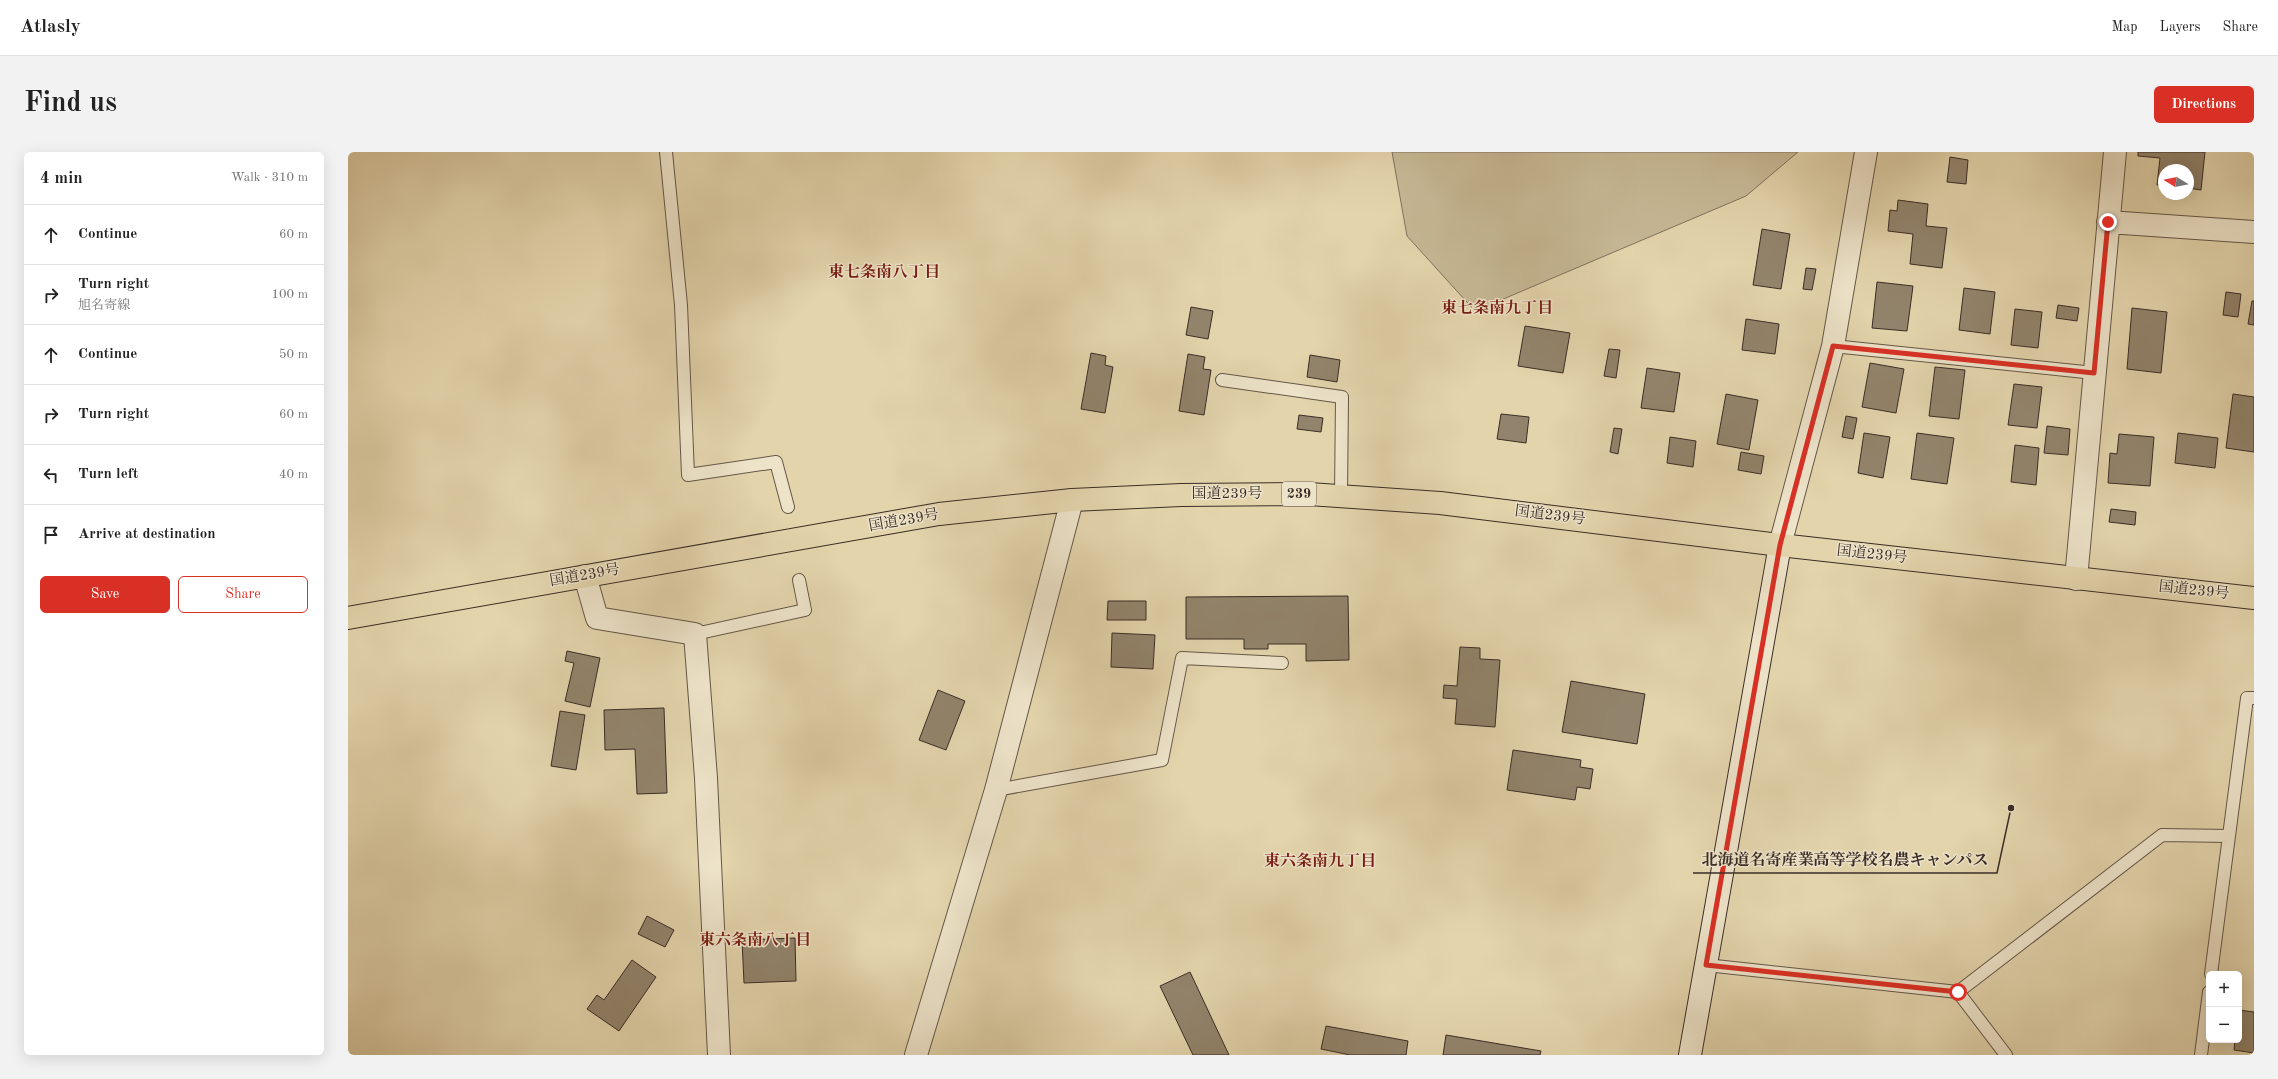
<!DOCTYPE html>
<meta charset="utf-8">
<style>
body{margin:0;font-family:"Old Standard TT","Noto Serif JP",serif;background:#f2f2f2;color:#222}
.controls{position:absolute;right:12px;bottom:12px;display:grid;overflow:hidden;border-radius:6px;box-shadow:0 4px 16px #0002}
.controls button{width:36px;height:36px;display:grid;place-items:center;padding:0;border:0;border-bottom:1px solid #e0e0e0;background:#fff;color:#222;font:20px sans-serif}
.compass{position:absolute;left:1810px;top:12px;width:36px;height:36px;border-radius:50%;background:#fff;box-shadow:0 4px 16px #0002;rotate:280deg}
.stop{position:absolute;width:12px;height:12px;margin:-9px;border:3px solid #d93025;border-radius:50%;background:#fff}
.stop.end{background:#d93025;border-color:#fff;box-shadow:0 1px 4px #0008}
.list{margin:0;padding:0;list-style:none}
h2{display:flex;justify-content:space-between;align-items:center;height:52px;margin:0;padding:0 16px;font-size:17px}
h2 small{font-size:13px;font-weight:400;color:#767676}
.list li{display:grid;grid-template-columns:26px 1fr auto;gap:12px;align-items:center;box-sizing:border-box;height:60px;padding:0 16px;border-top:1px solid #e0e0e0}
.list b{display:block;font-size:15px;white-space:nowrap}
.list p{margin:0;font-size:13px;white-space:nowrap;color:#767676}
.list em{font-size:13px;font-style:normal;color:#767676}
.actions{display:flex;gap:8px;padding:12px 16px}
.actions a{flex:1;padding:9px 0;border:1px solid #d93025;border-radius:6px;text-align:center;font-size:14px;color:#d93025}
.actions .main{background:#d93025;color:#fff}
.icon{flex:none;width:22px;height:22px;fill:none;stroke:currentColor;stroke-width:2;stroke-linecap:round;stroke-linejoin:round}
.map{position:relative;flex:none;width:1906px;height:903px;overflow:hidden;border-radius:6px}
header{display:flex;align-items:center;gap:24px;box-sizing:border-box;height:56px;padding:0 20px;background:#fff;border-bottom:1px solid #e0e0e0}
header strong{font-size:19px}
nav{display:flex;gap:22px;margin-inline-start:auto;font-size:14px}
.intro{display:flex;align-items:center;justify-content:space-between;box-sizing:border-box;height:96px;padding:0 24px}
h1{margin:0;font-size:28px}
.button{padding:10px 18px;border-radius:6px;background:#d93025;color:#fff;font-size:14px;font-weight:700}
main{display:flex;gap:24px;padding:0 24px}
aside{flex:1;background:#fff;border-radius:6px;box-shadow:0 4px 16px #0002}
.map>svg:first-child{display:block}
.green{fill:#c6b895;stroke:#80725e}
.building{fill:#92846c;stroke:#3b2d27}
.lines{fill:none;stroke-linecap:round;stroke-linejoin:round}
.service-casing{stroke:#655748;stroke-width:14}
.minor-casing{stroke:#655748;stroke-width:24}
.tertiary-casing{stroke:#655748;stroke-width:24}
.secondary-casing{stroke:#3b2d27;stroke-width:24}
.trunk-casing{stroke:#3b2d27;stroke-width:24}
.service{stroke:#ede3c9;stroke-width:12}
.minor{stroke:#ede3c9;stroke-width:22}
.tertiary{stroke:#ede3c9;stroke-width:22}
.secondary{stroke:#ede3c9;stroke-width:22}
.trunk{stroke:#e3d4ac;stroke-width:22}
.route{stroke:#d93025;stroke-width:5}
.labels{text-anchor:middle;dominant-baseline:central;stroke-width:3;stroke-linejoin:round;paint-order:stroke}
.shield{fill:#ede3c9;stroke:#706458;stroke-width:1}
.shield-label{font-size:14px;font-weight:bold;fill:#3b2d27}
.street-label{font-size:15px;fill:#3b2d27;stroke:#ede3c9}
.neighbourhood-label{font-size:16px;font-weight:bold;fill:#7a1f14;stroke:#ede3c9}
.leader{fill:none;stroke:#3b2d27;stroke-width:1.5}
.callout-dot{fill:#3b2d27;stroke:#ede3c9;stroke-width:1.5}
.callout-label{font-size:16px;text-anchor:middle;font-weight:bold;fill:#3b2d27;stroke:#ede3c9;stroke-width:3;stroke-linejoin:round;paint-order:stroke}
</style>
<header>
<strong>Atlasly</strong>
<nav><a>Map</a><a>Layers</a><a>Share</a></nav>
</header>
<div class="intro"><h1>Find us</h1><a class="button">Directions</a></div>
<main>
<aside>
<h2>4 min<small>Walk · 310 m</small></h2>
<ul class="list">
<li><svg class="icon" aria-label="ahead" viewBox="0 0 24 24"><path d="M12 20V5M6 11l6-6 6 6"/></svg><div><b>Continue</b></div><em>60 m</em></li>
<li><svg class="icon" aria-label="right" viewBox="0 0 24 24"><path d="M7 20v-9h11M14 6l5 5-5 5"/></svg><div><b>Turn right</b><p>旭名寄線</p></div><em>100 m</em></li>
<li><svg class="icon" aria-label="ahead" viewBox="0 0 24 24"><path d="M12 20V5M6 11l6-6 6 6"/></svg><div><b>Continue</b></div><em>50 m</em></li>
<li><svg class="icon" aria-label="right" viewBox="0 0 24 24"><path d="M7 20v-9h11M14 6l5 5-5 5"/></svg><div><b>Turn right</b></div><em>60 m</em></li>
<li><svg class="icon" aria-label="left" viewBox="0 0 24 24"><path d="M17 20v-9H6M10 6l-5 5 5 5"/></svg><div><b>Turn left</b></div><em>40 m</em></li>
<li><svg class="icon" aria-label="arrive" viewBox="0 0 24 24"><path d="M6 21V4h12l-3 4 3 4H6"/></svg><div><b>Arrive at destination</b></div></li>
</ul>
<div class="actions"><a class="main">Save</a><a>Share</a></div>
</aside>
<div class="map">
<svg width="1906" height="903" viewBox="0 0 1906 903">
<rect width="100%" height="100%" fill="#e3d4ac"/>
<filter id="stains"><feTurbulence type="fractalNoise" baseFrequency=".005" numOctaves="4"/><feColorMatrix values="0 0 0 0 .2 0 0 0 0 .09 0 0 0 0 .02 0 0 0 .5 -.17"/></filter>
<radialGradient id="worn" r=".72"><stop offset=".6" stop-color="#630" stop-opacity="0"/><stop offset="1" stop-color="#630" stop-opacity=".3"/></radialGradient>
<!-- green -->
<path class="green" d="M 1044,0 L 1450,0 L 1398,44 L 1127,159 L 1059,84 Z"/>
<!-- building -->
<path class="building" d="M 1790,0 L 1857,0 L 1853,38 L 1840,36 L 1840,18 L 1816,18 L 1816,34 L 1809,33 L 1812,6 L 1790,4 Z
M 1602,5 L 1620,8 L 1618,32 L 1599,30 Z
M 1550,48 L 1580,52 L 1578,74 L 1599,76 L 1594,116 L 1562,112 L 1565,82 L 1540,79 L 1542,58 L 1549,59 Z
M 1414,77 L 1442,82 L 1433,137 L 1405,133 Z
M 1458,116 L 1468,117 L 1464,138 L 1455,137 Z
M 1529,130 L 1565,134 L 1559,179 L 1524,176 Z
M 1616,136 L 1647,140 L 1642,182 L 1611,178 Z
M 1878,140 L 1893,142 L 1890,165 L 1875,163 Z
M 1904,149 L 1906,149 L 1906,173 L 1900,172 Z
M 1710,153 L 1731,156 L 1729,169 L 1708,166 Z
M 843,155 L 865,159 L 860,187 L 838,183 Z
M 1784,156 L 1819,160 L 1813,221 L 1779,217 Z
M 1667,157 L 1694,160 L 1690,196 L 1663,193 Z
M 1398,167 L 1431,172 L 1427,202 L 1394,198 Z
M 1177,174 L 1222,181 L 1215,221 L 1170,214 Z
M 1261,197 L 1272,198 L 1268,226 L 1256,224 Z
M 743,201 L 758,204 L 757,213 L 765,215 L 757,261 L 733,257 Z
M 840,202 L 857,205 L 855,217 L 863,218 L 856,263 L 831,259 Z
M 962,203 L 992,208 L 989,230 L 959,225 Z
M 1522,211 L 1556,217 L 1548,261 L 1514,255 Z
M 1587,215 L 1617,218 L 1611,267 L 1581,264 Z
M 1299,216 L 1332,221 L 1326,260 L 1293,256 Z
M 1666,232 L 1694,235 L 1689,276 L 1660,273 Z
M 1378,242 L 1410,248 L 1401,298 L 1369,292 Z
M 1885,242 L 1906,245 L 1906,300 L 1878,296 Z
M 1153,262 L 1181,265 L 1178,291 L 1149,287 Z
M 951,263 L 975,266 L 973,280 L 949,277 Z
M 1498,264 L 1509,266 L 1505,287 L 1494,285 Z
M 1699,274 L 1722,277 L 1720,303 L 1696,301 Z
M 1266,276 L 1274,277 L 1270,302 L 1262,300 Z
M 1516,281 L 1542,285 L 1535,326 L 1510,321 Z
M 1569,281 L 1606,286 L 1599,332 L 1563,327 Z
M 1830,281 L 1870,286 L 1867,316 L 1827,311 Z
M 1771,282 L 1806,285 L 1802,334 L 1760,331 L 1762,301 L 1769,302 Z
M 1322,285 L 1348,289 L 1345,315 L 1319,311 Z
M 1667,293 L 1691,296 L 1688,333 L 1663,330 Z
M 1393,300 L 1416,304 L 1413,322 L 1390,318 Z
M 1763,357 L 1788,360 L 1787,373 L 1761,370 Z
M 1000,444 L 1001,508 L 958,509 L 958,492 L 920,492 L 920,497 L 896,497 L 896,487 L 838,487 L 838,445 Z
M 760,449 L 798,449 L 798,468 L 759,468 Z
M 764,481 L 807,483 L 805,517 L 763,515 Z
M 1112,495 L 1132,496 L 1132,507 L 1152,508 L 1147,575 L 1107,572 L 1109,547 L 1095,546 L 1096,533 L 1109,534 Z
M 219,499 L 252,506 L 242,555 L 217,549 L 226,511 L 217,509 Z
M 1223,529 L 1297,542 L 1289,592 L 1214,580 Z
M 590,538 L 617,549 L 598,598 L 571,588 Z
M 316,556 L 319,641 L 289,642 L 287,597 L 257,598 L 256,558 Z
M 212,559 L 237,563 L 228,618 L 203,614 Z
M 1165,598 L 1233,608 L 1232,615 L 1245,617 L 1242,637 L 1229,635 L 1227,648 L 1159,638 Z
M 299,764 L 326,778 L 317,795 L 290,782 Z
M 447,786 L 448,829 L 396,831 L 394,788 Z
M 284,808 L 308,825 L 271,879 L 239,857 L 249,843 L 256,848 Z
M 842,820 L 881,903 L 845,903 L 812,834 Z
M 1891,858 L 1906,860 L 1906,901 L 1886,898 L 1887,888 L 1891,888 Z
M 978,874 L 1060,889 L 1058,903 L 1002,903 L 973,897 Z
M 1098,883 L 1193,899 L 1192,903 L 1095,903 Z"/>
<g class="lines">
<defs>
<path id="service" d="M 318,0 L 333,153 L 340,323 L 428,310 L 440,355
M 1485,194 L 1746,221
M 874,228 L 994,245 L 993,344
M 347,482 L 457,458 L 451,428
M 648,638 L 814,608 L 834,506 L 934,511
M 1358,813 L 1610,840 L 1658,903
M 1863,822 L 1899,546 L 1906,546
M 1610,840 L 1814,683 L 1881,684
M 1853,903 L 1861,840"/>
<path id="minor" d="M 1760,70 L 1906,80
M 237,424 L 249,466 L 347,482 L 358,626 L 371,903
M 1728,427 L 1767,0
M 568,903 L 648,638 L 724,348"/>
<path id="tertiary" d="M 1432,393 L 1485,194 L 1518,0"/>
<path id="secondary" d="M 1342,903 L 1432,393"/>
<path id="trunk" d="M 0,466 L 591,362 L 724,348 L 833,343 L 961,342 L 1092,351 L 1432,393 L 1906,446"/>
</defs>
<!-- service casing -->
<use href="#service" class="service-casing"/>
<!-- minor casing -->
<use href="#minor" class="minor-casing"/>
<!-- tertiary casing -->
<use href="#tertiary" class="tertiary-casing"/>
<!-- secondary casing -->
<use href="#secondary" class="secondary-casing"/>
<!-- trunk casing -->
<use href="#trunk" class="trunk-casing"/>
<!-- service -->
<use href="#service" class="service"/>
<!-- minor -->
<use href="#minor" class="minor"/>
<!-- tertiary -->
<use href="#tertiary" class="tertiary"/>
<!-- secondary -->
<use href="#secondary" class="secondary"/>
<!-- trunk -->
<use href="#trunk" class="trunk"/>
</g>
<g class="lines">
<!-- route -->
<path class="route" d="M 1610,840 L 1358,813 L 1432,393 L 1485,194 L 1746,221 L 1760,70"/>
</g>
<g class="labels">
<!-- shield labels -->
<rect class="shield" x="934" y="330" width="34" height="24" rx="3"/>
<g class="shield-label">
<text x="951" y="342">239</text>
</g>
<!-- street labels -->
<g class="street-label">
<text x="879" y="342">国道239号</text>
<text transform="translate(1202 364) rotate(7)">国道239号</text>
<text transform="translate(556 369) rotate(-10)">国道239号</text>
<text transform="translate(1524 403) rotate(6)">国道239号</text>
<text transform="translate(237 424) rotate(-10)">国道239号</text>
<text transform="translate(1846 439) rotate(6)">国道239号</text>
</g>
<!-- neighbourhood labels -->
<g class="neighbourhood-label">
<text x="536" y="121">東七条南八丁目</text>
<text x="1149" y="157">東七条南九丁目</text>
<text x="972" y="710">東六条南九丁目</text>
<text x="407" y="789">東六条南八丁目</text>
</g>
</g>
<!-- callouts -->
<path class="leader" d="M1663 656L1649 721H1345"/>
<circle class="callout-dot" cx="1663" cy="656" r="4"/>
<g class="callout-label">
<text x="1497" y="713">北海道名寄産業高等学校名農キャンパス</text>
</g>
<rect width="100%" height="100%" filter="url(#stains)"/>
<rect width="100%" height="100%" fill="url(#worn)"/>
</svg>
<div class="controls">
<button>+</button>
<button>−</button>
</div>
<svg class="compass" viewBox="-18 -18 36 36"><path d="M0-13l5 13h-10z" fill="#e53935"/><path d="M0 13l5-13h-10z" fill="#767676"/></svg>
<div class="stop" style="left:1610px;top:840px"></div>
<div class="stop end" style="left:1760px;top:70px"></div>
</div>
</main>
